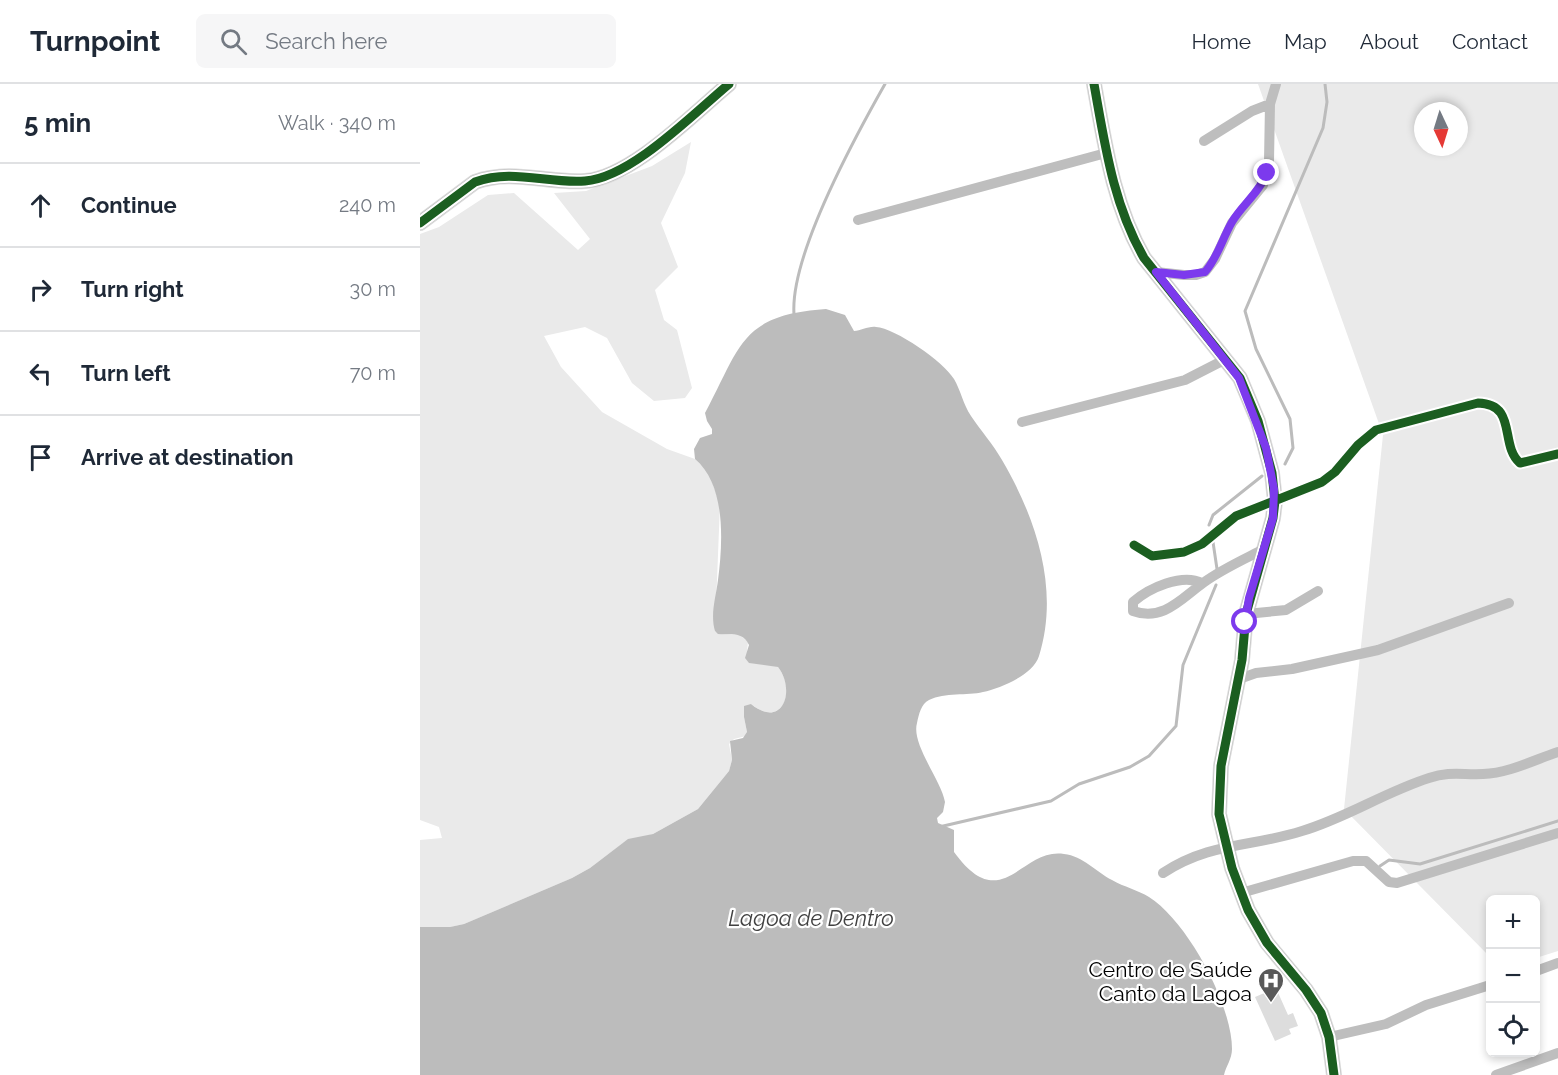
<!DOCTYPE html>
<meta charset="utf-8">
<style>
body{margin:0;font-family:Raleway,sans-serif;background:#f6f6f7;color:#1f2937}
.controls{position:absolute;right:18px;bottom:18px;display:grid;overflow:hidden;border-radius:9px;box-shadow:0 3px 9px #0003}
.controls button{width:54px;height:54px;display:grid;place-items:center;padding:0;border:0;border-bottom:2px solid #e0e1e3;background:#fff;color:#1f2937;font:30px sans-serif}
.compass{position:absolute;left:994px;top:18px;width:54px;height:54px;border-radius:50%;background:#fff;box-shadow:0 3px 9px #0003;rotate:176deg}
.stop{position:absolute;width:18px;height:18px;margin:-14px;border:4px solid #7c3aed;border-radius:50%;background:#fff}
.stop.end{background:#7c3aed;border-color:#fff;box-shadow:0 2px 6px #0008}
.list{margin:0;padding:0;list-style:none}
h2{display:flex;justify-content:space-between;align-items:center;height:78px;margin:0;padding:0 24px;font-size:26px}
h2 small{font-size:20px;font-weight:400;color:#747a83}
.list li{display:grid;grid-template-columns:39px 1fr auto;gap:18px;align-items:center;box-sizing:border-box;height:84px;padding:0 24px;border-top:2px solid #e0e1e3}
.list b{display:block;font-size:22px;white-space:nowrap}
.list em{font-size:20px;font-style:normal;color:#747a83}
.icon{flex:none;width:33px;height:33px;fill:none;stroke:currentColor;stroke-width:2;stroke-linecap:round;stroke-linejoin:round}
.map{position:relative;flex:none;width:1138px;height:991px;overflow:hidden}
header{display:flex;align-items:center;gap:36px;box-sizing:border-box;height:84px;padding:0 30px;background:#fff;border-bottom:2px solid #e0e1e3}
header strong{font-size:28px}
nav{display:flex;gap:33px;margin-inline-start:auto;font-size:21px}
.search{width:420px;height:54px;background:#f6f6f7;display:flex;align-items:center;gap:15px;box-sizing:border-box;padding:0 21px;border-radius:9px;color:#747a83;font-size:22px}
main{display:flex}
aside{flex:1;background:#fff}
.map>svg:first-child{display:block}
.green{fill:#eaeaea;fill-rule:evenodd}
.water{fill:#bcbcbc}
.lines{fill:none;stroke-linecap:round;stroke-linejoin:round}
.stream{stroke:#bcbcbc;stroke-width:3}
.building{fill:#ddd}
.major-casing{stroke:#dbdbdb;stroke-width:16}
.minor{stroke:#bebebe;stroke-width:10}
.major{stroke:#bdbdbd;stroke-width:14}
.cycleway-casing{stroke:#fff;stroke-width:13}
.cycleway{stroke:#1b5e20;stroke-width:9}
.route{stroke:#7c3aed;stroke-width:8}
.labels{text-anchor:middle;dominant-baseline:central;stroke-width:4.5;stroke-linejoin:round;paint-order:stroke}
.poi-label{font-size:21px;fill:#000;stroke:#fff;text-anchor:end}
.water-label{font-size:22px;font-style:italic;fill:#414141;stroke:#fff}
</style>
<header>
<strong>Turnpoint</strong>
<div class="search"><svg class="icon" aria-label="search" viewBox="0 0 24 24"><circle cx="10" cy="10" r="6"/><path d="M15 15l6 6"/></svg>Search here</div>
<nav><a>Home</a><a>Map</a><a>About</a><a>Contact</a></nav>
</header>
<main>
<aside>
<h2>5 min<small>Walk · 340 m</small></h2>
<ul class="list">
<li><svg class="icon" aria-label="ahead" viewBox="0 0 24 24"><path d="M12 20V5M6 11l6-6 6 6"/></svg><div><b>Continue</b></div><em>240 m</em></li>
<li><svg class="icon" aria-label="right" viewBox="0 0 24 24"><path d="M7 20v-9h11M14 6l5 5-5 5"/></svg><div><b>Turn right</b></div><em>30 m</em></li>
<li><svg class="icon" aria-label="left" viewBox="0 0 24 24"><path d="M17 20v-9H6M10 6l-5 5 5 5"/></svg><div><b>Turn left</b></div><em>70 m</em></li>
<li><svg class="icon" aria-label="arrive" viewBox="0 0 24 24"><path d="M6 21V4h12l-3 4 3 4H6"/></svg><div><b>Arrive at destination</b></div></li>
</ul>
</aside>
<div class="map">
<svg width="1138" height="991" viewBox="0 0 1138 991">
<rect width="100%" height="100%" fill="#fff"/>
<!-- green -->
<path class="green" d="M 838,0 L 1138,0 L 1138,867 L 1116,874 L 1116,816 L 1070,816 L 1070,873 L 924,725 L 963,351 ZM 1003,27 L 1039,27 L 1039,63 L 1003,63 Z
M 271,58 L 265,89 L 241,139 L 258,183 L 235,206 L 244,236 L 257,246 L 272,304 L 265,314 L 234,317 L 212,299 L 187,254 L 165,243 L 124,252 L 141,283 L 182,328 L 247,365 L 275,375 L 288,387 L 300,420 L 295,547 L 299,550 L 320,551 L 328,558 L 327,568 L 358,583 C 376,605 364,646 331,620 L 324,633 L 327,648 L 326,652 L 314,655 L 309,660 L 312,676 L 309,687 L 278,725 L 233,750 L 203,759 L 170,784 L 152,794 L 44,840 L 30,843 L 0,843 L 0,756 L 22,754 L 19,743 L 0,736 L 0,150 L 19,143 L 68,111 L 94,109 L 158,166 L 170,155 L 134,109 L 166,107 L 232,82 Z"/>
<!-- water -->
<path class="water" d="M 406,225 L 425,231 L 434,247 C 441,247 448,242 456,243 C 475,244 524,278 534,295 C 541,307 543,320 551,332 C 561,347 573,360 582,376 C 616,434 640,505 619,572 C 613,591 581,604 563,608 C 547,612 525,608 509,616 C 501,620 499,630 497,639 C 491,660 521,696 525,718 L 523,728 L 517,734 L 518,739 L 534,746 L 534,768 C 582,834 601,763 644,770 C 663,772 676,788 692,796 C 704,803 718,806 729,813 C 767,837 812,920 812,965 C 812,975 806,982 804,991 L 0,991 L 0,843 L 30,843 L 44,840 L 152,794 L 170,784 L 208,755 L 233,750 L 278,725 L 309,687 L 312,676 L 310,657 L 323,654 L 327,648 L 324,633 L 324,622 L 331,620 C 363,646 376,606 358,583 L 329,579 L 325,574 L 329,561 C 323,547 311,551 298,550 L 295,547 C 290,530 296,513 298,496 C 303,458 306,401 275,375 L 274,365 L 280,354 L 292,350 L 292,345 L 287,337 L 285,329 C 321,262 320,231 406,225 Z"/>
<g class="lines">
<!-- stream -->
<path class="stream" d="M 374,230 C 370,171 435,53 465,0
M 865,380 L 873,364 L 870,335 L 836,265 L 825,227 L 903,44 L 907,18 L 905,0
M 789,441 L 793,431 L 842,392
M 793,458 L 797,485
M 519,743 L 631,717 L 659,700 L 710,683 L 729,672 L 756,642 L 763,581 L 796,501
M 960,782 L 969,776 L 1000,780 L 1138,737"/>
</g>
<!-- building -->
<path class="building" d="M 856,904 L 868,931 L 873,929 L 878,942 L 869,945 L 871,950 L 855,957 L 835,913 Z"/>
<g class="lines">
<defs>
<path id="major" d="M 674,0 C 685,61 693,120 724,174 L 820,294 L 838,337 L 852,389 L 855,417 L 853,434 L 826,530 L 822,576 L 801,682 L 799,730 L 812,784 L 828,826 L 847,859 L 886,906 L 901,929 L 909,953 L 914,991
M 0,139 L 55,98 C 92,84 128,100 165,97 C 211,94 274,29 309,0"/>
</defs>
<!-- major casing -->
<use href="#major" class="major-casing"/>
<!-- minor -->
<path class="minor" d="M 784,57 L 832,27 L 850,20
M 438,136 L 686,69
M 736,188 L 764,191 L 776,191 L 785,188 L 795,175 L 812,139 L 843,101 L 849,77 L 850,20 L 856,0
M 602,338 L 765,296 L 806,275
M 714,461 L 732,472 L 764,468 L 782,460 L 816,432 L 902,398 L 915,388 L 938,361 L 956,346 L 1058,319 C 1098,320 1079,361 1100,379 L 1138,370
M 782,499 C 762,489 729,504 713,518 L 713,527 C 743,538 762,514 783,499 C 802,485 825,475 846,464
M 826,530 L 866,526 L 898,507
M 819,595 L 836,589 L 872,585 L 958,566 L 1089,519
M 743,789 C 790,758 832,763 882,747 C 926,734 965,708 1009,694 C 1030,687 1042,691 1063,690 C 1089,689 1114,676 1138,668
M 821,809 L 933,777 L 946,777 L 969,798 L 977,799 L 1138,749
M 1116,887 L 1138,879
M 909,953 L 966,940 L 1006,921 L 1070,901
M 1076,991 L 1138,969"/>
<!-- major -->
<use href="#major" class="major"/>
<defs>
<path id="cycleway" d="M 674,0 C 685,61 693,120 724,174 L 820,294 L 838,337 L 852,389 L 855,417 L 853,434 L 826,530 L 822,576 L 801,682 L 799,730 L 812,784 L 828,826 L 847,859 L 886,906 L 901,929 L 909,953 L 914,991
M 0,139 L 55,98 C 92,84 128,100 165,97 C 211,94 274,29 309,0
M 714,461 L 732,472 L 764,468 L 782,460 L 816,432 L 902,398 L 915,388 L 938,361 L 956,346 L 1058,319 C 1098,320 1079,361 1100,379 L 1138,370"/>
</defs>
<!-- cycleway casing -->
<use href="#cycleway" class="cycleway-casing"/>
<!-- cycleway -->
<use href="#cycleway" class="cycleway"/>
</g>
<g class="lines">
<!-- route -->
<path class="route" d="M 825,538 L 829,514 L 853,434 L 854,405 L 846,364 L 819,294 L 736,188 L 764,191 L 785,188 C 798,173 802,155 812,138 C 823,120 839,109 847,89"/>
</g>
<!-- icons -->
<defs>
<symbol id="hospital-pin" viewBox="-11 -11 22 30"><path d="M0 17L-7.5 6A9.5 9.5 0 1 1 7.5 6Z" fill="#595959" stroke="#fff"/><path d="M-5-5h3v3.5h4V-5h3V5h-3V1.5h-4V5h-3Z" fill="#fff"/></symbol>
</defs>
<g fill-rule="evenodd">
<use href="#hospital-pin" x="836" y="882" width="30" height="40"/>
</g>
<g class="labels">
<!-- poi labels -->
<g class="poi-label">
<text x="832" y="885">Centro de Saúde<tspan x="832" dy="24">Canto da Lagoa</tspan></text>
</g>
<!-- water labels -->
<g class="water-label">
<text x="391" y="834">Lagoa de Dentro</text>
</g>
</g>
</svg>
<div class="controls">
<button>+</button>
<button>−</button>
<button><svg class="icon" aria-label="locate" viewBox="0 0 24 24"><circle cx="12" cy="12" r="6"/><path d="M12 2v4M12 18v4M2 12h4M18 12h4"/></svg></button>
</div>
<svg class="compass" viewBox="-18 -18 36 36"><path d="M0-13l5 13h-10z" fill="#e53935"/><path d="M0 13l5-13h-10z" fill="#747a83"/></svg>
<div class="stop" style="left:825px;top:538px"></div>
<div class="stop end" style="left:847px;top:89px"></div>
</div>
</main>
